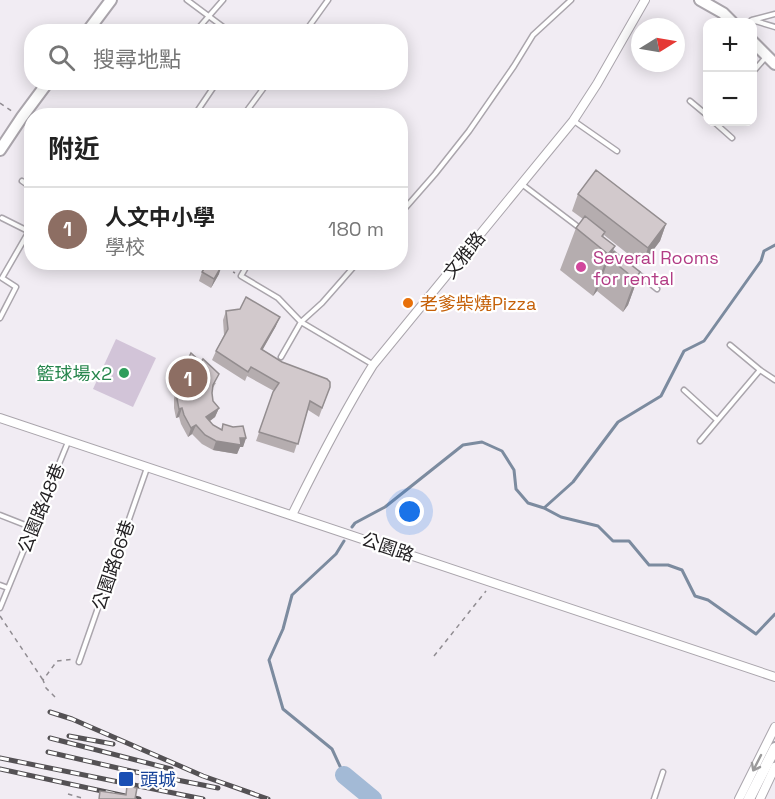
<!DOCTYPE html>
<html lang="zh-TW">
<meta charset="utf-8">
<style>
body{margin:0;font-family:"Space Grotesk","Noto Sans TC",sans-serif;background:#f2f2f2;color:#222}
.controls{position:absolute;right:18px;top:18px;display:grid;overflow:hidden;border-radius:12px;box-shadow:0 3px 15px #0003}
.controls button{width:54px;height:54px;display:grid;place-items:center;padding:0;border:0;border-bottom:2px solid #e0e0e0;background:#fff;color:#222;font:30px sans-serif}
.compass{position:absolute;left:631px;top:18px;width:54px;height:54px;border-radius:50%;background:#fff;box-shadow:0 3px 15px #0003;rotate:79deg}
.you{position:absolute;left:410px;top:512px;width:21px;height:21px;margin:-15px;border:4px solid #fff;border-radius:50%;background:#1a73e8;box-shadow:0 0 0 9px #1a73e833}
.badge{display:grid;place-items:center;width:39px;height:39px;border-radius:50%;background:#1a73e8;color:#fff;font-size:20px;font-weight:700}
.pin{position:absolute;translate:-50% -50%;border:3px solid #fff;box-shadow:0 2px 6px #0006}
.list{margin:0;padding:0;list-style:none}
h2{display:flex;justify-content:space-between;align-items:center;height:78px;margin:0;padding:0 24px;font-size:26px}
h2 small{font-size:20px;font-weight:400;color:#767676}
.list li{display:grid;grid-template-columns:39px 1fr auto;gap:18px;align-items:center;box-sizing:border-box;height:84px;padding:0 24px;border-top:2px solid #e0e0e0}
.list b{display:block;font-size:22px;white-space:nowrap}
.list p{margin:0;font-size:20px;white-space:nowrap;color:#767676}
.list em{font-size:20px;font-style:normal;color:#767676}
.icon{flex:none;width:33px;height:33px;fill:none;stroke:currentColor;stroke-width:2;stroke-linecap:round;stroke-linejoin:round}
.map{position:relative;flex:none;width:775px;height:799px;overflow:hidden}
.search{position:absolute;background:#fff;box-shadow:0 3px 15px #0003;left:24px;top:24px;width:384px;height:66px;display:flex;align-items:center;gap:15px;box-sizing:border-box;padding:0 21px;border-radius:24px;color:#767676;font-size:22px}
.panel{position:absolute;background:#fff;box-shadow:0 3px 15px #0003;left:24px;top:108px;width:384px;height:162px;border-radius:24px}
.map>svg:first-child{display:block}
.pitch{fill:#d2c4d8}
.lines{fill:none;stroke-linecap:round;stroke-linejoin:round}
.stream{stroke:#7c8b9f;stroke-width:3}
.river{stroke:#a3bad6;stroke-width:18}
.service-casing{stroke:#aaa5ac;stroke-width:7}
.minor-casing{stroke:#aaa5ac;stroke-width:10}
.tertiary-casing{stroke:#aaa5ac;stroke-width:14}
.path{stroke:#908c91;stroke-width:1.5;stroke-dasharray:4.5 4.5;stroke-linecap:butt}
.service{stroke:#fff;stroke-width:4}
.minor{stroke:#fff;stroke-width:8}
.tertiary{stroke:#fff;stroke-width:10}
.rail-casing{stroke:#545154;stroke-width:5}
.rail{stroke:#fff;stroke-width:3;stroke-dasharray:9;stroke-linecap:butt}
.wall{fill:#b5adaf}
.shaded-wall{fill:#938d8f}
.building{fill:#d2c9cc;stroke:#938d8f;stroke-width:1.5}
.oneway{stroke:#9b9a9b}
.hotel-dot{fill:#d1479c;stroke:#fff;stroke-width:2}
.food-dot{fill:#e8710a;stroke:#fff;stroke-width:2}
.leisure-dot{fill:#2e9e5b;stroke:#fff;stroke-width:2}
.transit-dot{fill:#1a4fb4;stroke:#fff;stroke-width:2}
.labels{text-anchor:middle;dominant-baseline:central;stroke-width:4.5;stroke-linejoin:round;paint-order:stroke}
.street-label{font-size:18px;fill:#201e20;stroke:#fff}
.hotel-label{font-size:18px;fill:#b23c85;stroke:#fff;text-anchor:start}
.food-label{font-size:18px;fill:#c56008;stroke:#fff;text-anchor:start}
.leisure-label{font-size:18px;fill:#27864d;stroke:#fff;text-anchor:end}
.transit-label{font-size:18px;fill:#164399;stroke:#fff;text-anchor:start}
</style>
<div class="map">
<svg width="775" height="799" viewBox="0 0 775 799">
<rect width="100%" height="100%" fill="#f1ecf3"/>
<!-- pitch -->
<path class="pitch" d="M 116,339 L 156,358 L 133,407 L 93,389 Z"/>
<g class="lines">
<!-- stream -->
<path class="stream" d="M 544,508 L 561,517 L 598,526 L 613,541 L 629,541 L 649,565 L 668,565 L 682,570 L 695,596 L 708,600 L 756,634 L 775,614
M 352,527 L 355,523 L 385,507 L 463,445 L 482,442 L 502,451 L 514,470 L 516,489 L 528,503 L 544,508 L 573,482 L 618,422 L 661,396 L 684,351 L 704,341 L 761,261 L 764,251 L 775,245
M 344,775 L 332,749 L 283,709 L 269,660 L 283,629 L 292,595 L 336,554 L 344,541"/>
<!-- river -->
<path class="river" d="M 344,775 L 373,799"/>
<defs>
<path id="service" d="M 187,0 L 230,32
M 752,20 L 775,14
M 749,22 L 752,20 L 775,27
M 195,32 L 223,0
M 305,32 L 328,0
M 752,73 L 766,57
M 690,101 L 708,116
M 194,116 L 217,82
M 243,116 L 268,82
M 574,121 L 617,151
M 714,122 L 732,138
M 22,181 L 32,188
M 523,185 L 581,229
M 400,214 L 435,174 L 469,131 L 514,66 L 533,35 L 571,0
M 2,218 L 28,231
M 249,262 L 241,276 L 278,298 L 301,322 L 281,357
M 358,262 L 322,303 L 301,322 L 372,364
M 637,273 L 657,289
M 0,318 L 16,287 L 2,278 L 32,226
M 730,345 L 760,370
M 684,390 L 717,420
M 700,441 L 760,370 L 775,380
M 0,515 L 33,528
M 0,585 L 8,588
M 0,608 L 68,442
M 79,662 L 147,468
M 654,799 L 663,772"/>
<path id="minor" d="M 0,418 L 775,677
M 292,515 C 317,464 343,413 373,365 L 573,121 L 597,84 L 645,0
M 739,799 L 775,727
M 760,799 L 775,767"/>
<path id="tertiary" d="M 700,0 L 723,13 L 732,22
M 87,32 L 111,0
M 752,41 L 775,64
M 0,150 L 22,117 L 48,82
M 749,799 L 775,748"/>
</defs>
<!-- service casing -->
<use href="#service" class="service-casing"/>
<!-- minor casing -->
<use href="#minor" class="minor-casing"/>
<!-- tertiary casing -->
<use href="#tertiary" class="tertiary-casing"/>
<!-- path -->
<path class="path" d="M 0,103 L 13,112
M 218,262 L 235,273
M 0,616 L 43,680
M 434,656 L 486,591
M 55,697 L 46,688 L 43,680 L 57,661 L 74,659
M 68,794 L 85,799"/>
<!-- service -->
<use href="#service" class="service"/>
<!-- minor -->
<use href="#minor" class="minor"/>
<!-- tertiary -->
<use href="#tertiary" class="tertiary"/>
<defs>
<path id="rail" d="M 50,712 L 72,719 L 203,776 L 268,799
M 69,736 L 113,744
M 50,738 L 171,769
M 48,752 L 131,771 L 218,788
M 0,758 L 203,799
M 0,769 L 139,799"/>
</defs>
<!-- rail casing -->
<use href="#rail" class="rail-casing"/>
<!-- rail -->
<use href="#rail" class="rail"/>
</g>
<!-- wall -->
<path class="wall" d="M 578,194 L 666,224 L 660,241 L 642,265 L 604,235 L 603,237 L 611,255 L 640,272 L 628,305 L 623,312 L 597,291 L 593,296 L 560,270 L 576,228 L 583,219 L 572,211 Z
M 202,272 L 219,274 L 211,288 L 199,281 Z
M 226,311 L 276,326 L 262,350 L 282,362 L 330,387 L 319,417 L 308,410 L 294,453 L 256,441 L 274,391 L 247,376 L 245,381 L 212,360 L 216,351 L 224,335 L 223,320 Z
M 180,375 L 216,383 L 212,389 L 212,393 L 213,401 L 219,408 L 215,417 L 210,421 L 213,425 L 221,430 L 246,438 L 243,447 L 240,447 L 237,454 L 213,450 L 202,444 L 192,434 L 188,437 L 181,424 L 179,417 L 176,418 L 174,408 L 174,399 L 177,384 Z"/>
<!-- shaded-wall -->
<path class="shaded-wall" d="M 666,224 L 660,241 L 642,265 L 648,248 Z
M 615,246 L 610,259 L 609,258 L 597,291 L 593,296 L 608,254 Z
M 222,265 L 219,274 L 211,288 L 214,279 Z
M 640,272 L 628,305 L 623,312 L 635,279 Z
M 280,317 L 276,326 L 258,358 L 261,349 Z
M 182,408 L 179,417 L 176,418 L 179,409 Z
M 219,408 L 215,417 L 203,426 L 206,417 Z
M 196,425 L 192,434 L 188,437 L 191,428 Z
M 246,438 L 243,447 L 240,447 L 237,454 L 213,450 L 216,441 Z"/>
<!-- building -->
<path class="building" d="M 596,170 L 666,224 L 648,248 L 578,194 Z
M 585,216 L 605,232 L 602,236 L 615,246 L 608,254 L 576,228 Z
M 614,251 L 640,272 L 635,279 L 609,258 Z
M 208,262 L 218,262 L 222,265 L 214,279 L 202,272 Z
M 246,297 L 280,317 L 261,349 L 282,362 L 327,379 L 330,382 L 330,387 L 322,408 L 310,401 L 298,444 L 259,432 L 273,392 L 279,383 L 251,367 L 248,372 L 216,351 L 228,329 L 226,311 L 240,309 Z
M 191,353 L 201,362 L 203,359 L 219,374 L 213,385 L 212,393 L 213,401 L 219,408 L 206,417 L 213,425 L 222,430 L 223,424 L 233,427 L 243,426 L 246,438 L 240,438 L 241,445 L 216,441 L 205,435 L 196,425 L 191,428 L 184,415 L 182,408 L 179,409 L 177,399 L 177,391 L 180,375 Z
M 127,786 L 137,788 L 135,799 L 137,799 L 99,799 L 100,791 L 126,795 Z"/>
<!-- one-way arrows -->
<defs><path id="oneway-shaft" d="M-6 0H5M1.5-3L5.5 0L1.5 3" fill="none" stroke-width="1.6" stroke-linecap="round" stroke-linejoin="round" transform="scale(1.5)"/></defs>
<use class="oneway" href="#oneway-shaft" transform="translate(757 763) rotate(117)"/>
<!-- markers -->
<circle class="hotel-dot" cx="581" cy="267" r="6"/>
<circle class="food-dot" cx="408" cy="303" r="6"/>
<circle class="leisure-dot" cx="124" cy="373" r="6"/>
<rect class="transit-dot" x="118" y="771" width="16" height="16" rx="3"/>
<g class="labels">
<!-- street labels -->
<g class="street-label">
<text transform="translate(464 255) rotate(-51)">文雅路</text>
<text transform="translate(41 508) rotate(-68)">公園路48巷</text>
<text transform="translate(388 547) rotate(19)">公園路</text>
<text transform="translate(113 565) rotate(-71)">公園路66巷</text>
</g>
<!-- hotel labels -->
<g class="hotel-label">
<text x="593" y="257">Several Rooms<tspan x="593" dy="21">for rental</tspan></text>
</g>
<!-- food labels -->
<g class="food-label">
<text x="420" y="303">老爹柴燒Pizza</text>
</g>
<!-- leisure labels -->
<g class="leisure-label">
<text x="112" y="373">籃球場x2</text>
</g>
<!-- transit labels -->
<g class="transit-label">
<text x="140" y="779">頭城</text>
</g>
</g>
</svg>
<div class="controls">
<button>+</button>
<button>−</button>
</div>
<svg class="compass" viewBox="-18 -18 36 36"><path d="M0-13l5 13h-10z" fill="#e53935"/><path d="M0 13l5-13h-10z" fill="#767676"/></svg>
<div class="you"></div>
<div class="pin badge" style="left:188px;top:378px;background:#8d6e63">1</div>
<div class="search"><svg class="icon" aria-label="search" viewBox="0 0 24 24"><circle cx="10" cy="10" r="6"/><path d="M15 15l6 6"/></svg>搜尋地點</div>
<section class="panel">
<h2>附近<small></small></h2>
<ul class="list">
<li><span class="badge" style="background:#8d6e63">1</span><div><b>人文中小學</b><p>學校</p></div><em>180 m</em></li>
</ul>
</section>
</div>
